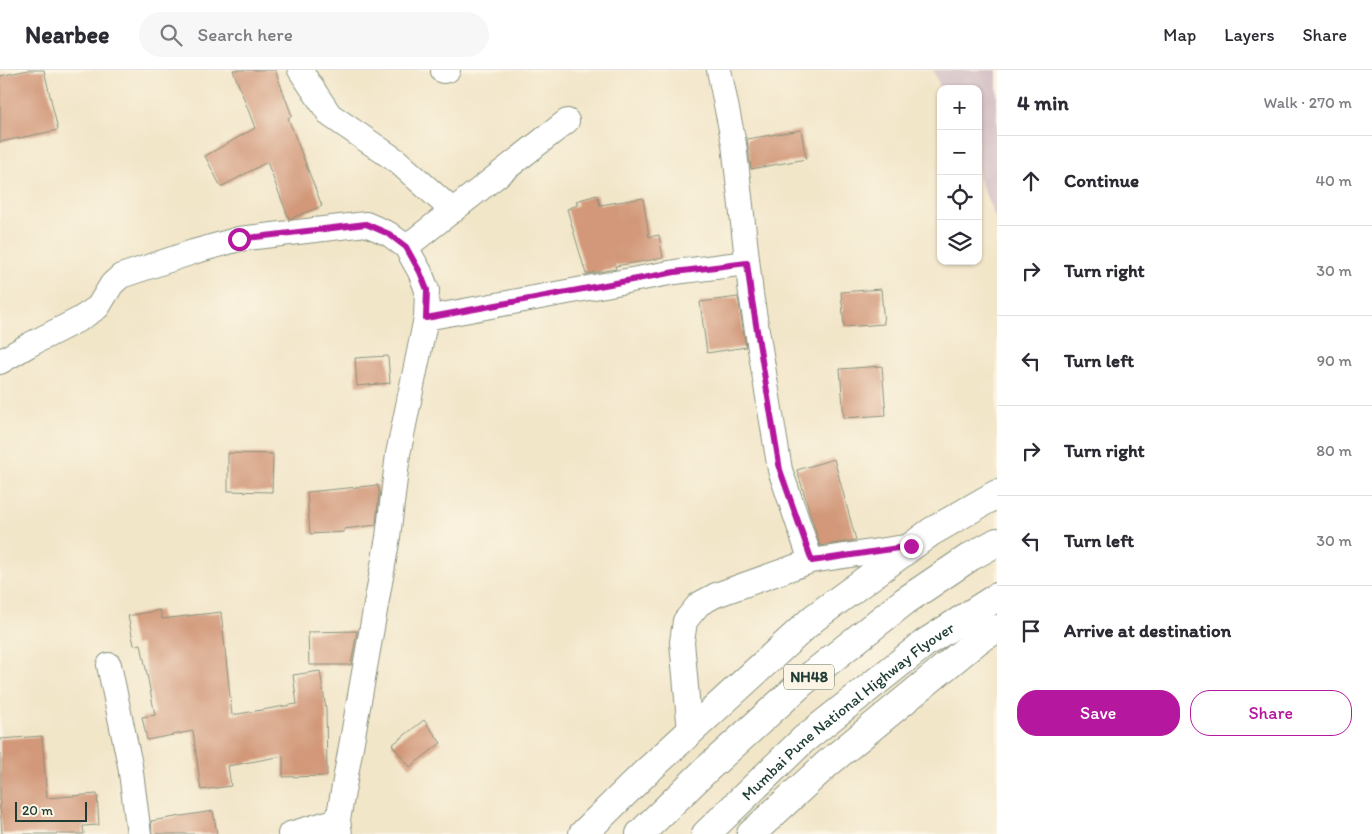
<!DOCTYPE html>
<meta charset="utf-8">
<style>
body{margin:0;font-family:Itim,sans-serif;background:#f7f7f7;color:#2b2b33}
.controls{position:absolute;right:15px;top:15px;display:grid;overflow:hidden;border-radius:10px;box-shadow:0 1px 4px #0004}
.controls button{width:45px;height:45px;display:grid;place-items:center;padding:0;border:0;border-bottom:1px solid #e1e1e2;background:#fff;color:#2b2b33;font:25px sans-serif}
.scale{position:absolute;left:15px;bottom:12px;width:72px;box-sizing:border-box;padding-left:5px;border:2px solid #1f3d34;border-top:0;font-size:14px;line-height:18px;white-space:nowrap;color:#1f3d34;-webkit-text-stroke:4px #fcf5e5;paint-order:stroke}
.stop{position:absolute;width:15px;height:15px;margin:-11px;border:4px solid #b5179e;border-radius:50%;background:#fff}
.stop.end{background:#b5179e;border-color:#fff;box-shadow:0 1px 5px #0008}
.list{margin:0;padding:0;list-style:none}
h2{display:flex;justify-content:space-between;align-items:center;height:65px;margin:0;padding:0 20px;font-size:21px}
h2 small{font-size:16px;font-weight:400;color:#7c7c81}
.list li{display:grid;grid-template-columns:32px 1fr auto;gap:15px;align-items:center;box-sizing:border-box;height:90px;padding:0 20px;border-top:1px solid #e1e1e2}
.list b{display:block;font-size:19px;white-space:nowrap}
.list em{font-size:16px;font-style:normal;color:#7c7c81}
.actions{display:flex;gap:10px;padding:15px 20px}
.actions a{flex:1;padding:11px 0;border:1px solid #b5179e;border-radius:20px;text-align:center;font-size:18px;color:#b5179e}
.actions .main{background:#b5179e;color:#fff}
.icon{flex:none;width:28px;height:28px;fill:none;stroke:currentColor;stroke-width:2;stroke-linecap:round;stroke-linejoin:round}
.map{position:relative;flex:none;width:997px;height:764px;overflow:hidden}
header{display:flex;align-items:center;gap:30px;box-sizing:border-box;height:70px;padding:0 25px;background:#fff;border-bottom:1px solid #e1e1e2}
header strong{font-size:24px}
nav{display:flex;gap:28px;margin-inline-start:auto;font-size:18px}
.search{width:350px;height:45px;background:#f7f7f7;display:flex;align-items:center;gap:12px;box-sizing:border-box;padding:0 18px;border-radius:28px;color:#7c7c81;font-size:19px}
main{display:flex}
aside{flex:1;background:#fff}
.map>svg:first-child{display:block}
.industrial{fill:#d2bec4}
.building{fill:#d29879}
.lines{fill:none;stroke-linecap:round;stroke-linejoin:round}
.minor-casing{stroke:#88927e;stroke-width:26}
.secondary-casing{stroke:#88927e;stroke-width:30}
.trunk-casing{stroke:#88927e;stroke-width:30}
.minor{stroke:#fff;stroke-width:24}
.secondary{stroke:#fff;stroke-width:28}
.trunk{stroke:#fff;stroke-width:28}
.route{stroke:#b5179e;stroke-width:6}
.labels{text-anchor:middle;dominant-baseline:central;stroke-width:5;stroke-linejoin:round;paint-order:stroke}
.shield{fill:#fcf5e5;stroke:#617469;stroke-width:1}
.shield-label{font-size:15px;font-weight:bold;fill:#1f3d34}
.street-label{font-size:16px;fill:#1f3d34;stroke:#fcf5e5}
</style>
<header>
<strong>Nearbee</strong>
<div class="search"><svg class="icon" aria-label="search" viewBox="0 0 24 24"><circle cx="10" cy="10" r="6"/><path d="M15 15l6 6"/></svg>Search here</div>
<nav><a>Map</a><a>Layers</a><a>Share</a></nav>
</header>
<main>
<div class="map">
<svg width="997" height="764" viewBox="0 0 997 764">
<rect width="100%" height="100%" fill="#fcf5e5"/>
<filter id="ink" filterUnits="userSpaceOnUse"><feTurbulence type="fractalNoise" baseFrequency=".02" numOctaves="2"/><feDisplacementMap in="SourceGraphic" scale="10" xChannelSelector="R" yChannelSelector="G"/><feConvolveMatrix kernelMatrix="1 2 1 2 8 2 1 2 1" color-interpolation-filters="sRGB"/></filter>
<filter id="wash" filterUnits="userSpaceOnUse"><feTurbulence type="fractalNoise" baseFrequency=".0096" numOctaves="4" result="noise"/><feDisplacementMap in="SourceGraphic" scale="20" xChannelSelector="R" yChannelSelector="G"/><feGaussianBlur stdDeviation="1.12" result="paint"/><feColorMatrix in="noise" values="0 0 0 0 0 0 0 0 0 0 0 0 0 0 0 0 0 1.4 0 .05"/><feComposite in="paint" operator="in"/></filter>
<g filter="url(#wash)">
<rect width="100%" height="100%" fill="#f2e6c9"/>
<!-- industrial -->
<path class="industrial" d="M 933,0 L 997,0 L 997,152 L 978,107 L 978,19 L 941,19 Z"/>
<g id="blocks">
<!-- building -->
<path class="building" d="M 28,0 L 44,0 L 58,60 L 0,72 L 0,6 Z
M 233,0 L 275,0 L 292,46 L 288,48 L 322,136 L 289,149 L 267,92 L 221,117 L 205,86 L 255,58 Z
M 801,60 L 806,89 L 751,99 L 747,69 Z
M 597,125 L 600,135 L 643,128 L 649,167 L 659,165 L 663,188 L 615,196 L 616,199 L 586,204 L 567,139 L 578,135 L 576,131 Z
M 881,219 L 884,254 L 844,257 L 841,222 Z
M 738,227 L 746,277 L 707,283 L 700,232 Z
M 388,286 L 390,313 L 357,316 L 355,288 Z
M 882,296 L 886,345 L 844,348 L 840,299 Z
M 228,383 L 273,384 L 272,422 L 228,421 Z
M 834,389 L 856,470 L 820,476 L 797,400 Z
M 378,415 L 379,423 L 376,455 L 344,459 L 344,462 L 310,464 L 307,422 Z
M 160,540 L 162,549 L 221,542 L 232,645 L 297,634 L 293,605 L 320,601 L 326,639 L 327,706 L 283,707 L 283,686 L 228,696 L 231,716 L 201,720 L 193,661 L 147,670 L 142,647 L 155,645 L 141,574 L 134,575 L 128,546 Z
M 357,561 L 351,595 L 309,595 L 308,562 Z
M 424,650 L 441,673 L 410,697 L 392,675 Z
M 42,666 L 47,728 L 97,724 L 99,755 L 83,756 L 84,764 L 2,764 L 0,736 L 0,669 Z
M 213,741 L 217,764 L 152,764 L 151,751 Z"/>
</g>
</g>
<g filter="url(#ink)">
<use href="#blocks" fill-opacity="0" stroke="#88927e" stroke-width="1"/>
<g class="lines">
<defs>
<path id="minor" d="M 300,0 L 330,45 L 397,91 L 453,141
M 719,0 L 734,74 L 751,224 L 780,400 L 811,491
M 443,1 L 448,0
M 406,177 L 567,51
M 426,248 L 675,202 L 747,193
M 0,292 L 29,275 L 80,249 L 98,237 L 112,214 L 121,206 L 193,182 L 239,169 L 366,154 L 389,164 L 406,177 L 420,202 L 427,220 L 426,248 L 398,384 L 388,467 L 338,750 L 340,764
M 109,595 L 130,695 L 139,764
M 690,662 L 682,572 L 685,551 L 699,534 L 716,525 L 811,491 L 911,476
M 290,764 L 338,750"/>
<path id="secondary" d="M 583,764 L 644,704 L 814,548 L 931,462 L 997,424
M 751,764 L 827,694 L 978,570 L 997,559"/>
<g id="trunk">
<path d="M 640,764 L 707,699 L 804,611 L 905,531 L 970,487 L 997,472"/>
<path id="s1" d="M 706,764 L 803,670 L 925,573 L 997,527"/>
</g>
</defs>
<!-- minor casing -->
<use href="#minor" class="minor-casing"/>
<!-- secondary casing -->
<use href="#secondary" class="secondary-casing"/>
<!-- trunk casing -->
<use href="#trunk" class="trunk-casing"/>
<!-- minor -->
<use href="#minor" class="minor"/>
<!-- secondary -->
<use href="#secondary" class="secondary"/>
<!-- trunk -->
<use href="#trunk" class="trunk"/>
</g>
</g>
<g class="lines" filter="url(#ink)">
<!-- route -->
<path class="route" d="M 239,169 L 366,154 L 389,164 L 406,177 L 420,202 L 427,220 L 426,248 L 675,202 L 747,193 L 751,224 L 780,400 L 812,491 L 911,476"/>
</g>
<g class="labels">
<!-- shield labels -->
<rect class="shield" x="784" y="594.5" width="50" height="25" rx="4"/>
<g class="shield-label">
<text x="809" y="607">NH48</text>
</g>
<!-- street labels -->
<g class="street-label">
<text stroke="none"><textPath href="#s1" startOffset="188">Mumbai Pune National Highway Flyover</textPath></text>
</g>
</g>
</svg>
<div class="controls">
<button>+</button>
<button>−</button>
<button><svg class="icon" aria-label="locate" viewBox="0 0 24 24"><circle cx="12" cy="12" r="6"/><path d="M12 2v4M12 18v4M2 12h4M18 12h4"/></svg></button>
<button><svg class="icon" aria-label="layers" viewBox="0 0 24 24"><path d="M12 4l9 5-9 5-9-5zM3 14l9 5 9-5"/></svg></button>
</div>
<div class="scale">20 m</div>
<div class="stop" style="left:239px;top:169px"></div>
<div class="stop end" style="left:911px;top:476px"></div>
</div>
<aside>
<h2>4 min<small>Walk · 270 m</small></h2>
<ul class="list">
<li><svg class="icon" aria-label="ahead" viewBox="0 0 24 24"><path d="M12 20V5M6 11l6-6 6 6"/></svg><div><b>Continue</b></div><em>40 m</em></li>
<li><svg class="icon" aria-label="right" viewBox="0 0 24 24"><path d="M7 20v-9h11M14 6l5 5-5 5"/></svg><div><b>Turn right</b></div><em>30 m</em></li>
<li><svg class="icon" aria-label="left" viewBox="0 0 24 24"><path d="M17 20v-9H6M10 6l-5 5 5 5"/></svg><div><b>Turn left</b></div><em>90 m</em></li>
<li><svg class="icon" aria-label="right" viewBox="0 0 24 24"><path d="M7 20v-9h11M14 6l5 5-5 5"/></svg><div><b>Turn right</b></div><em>80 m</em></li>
<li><svg class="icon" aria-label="left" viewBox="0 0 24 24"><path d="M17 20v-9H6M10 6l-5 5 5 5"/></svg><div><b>Turn left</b></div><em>30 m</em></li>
<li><svg class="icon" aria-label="arrive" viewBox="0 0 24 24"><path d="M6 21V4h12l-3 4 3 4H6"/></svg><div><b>Arrive at destination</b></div></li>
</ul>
<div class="actions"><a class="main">Save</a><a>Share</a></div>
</aside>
</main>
